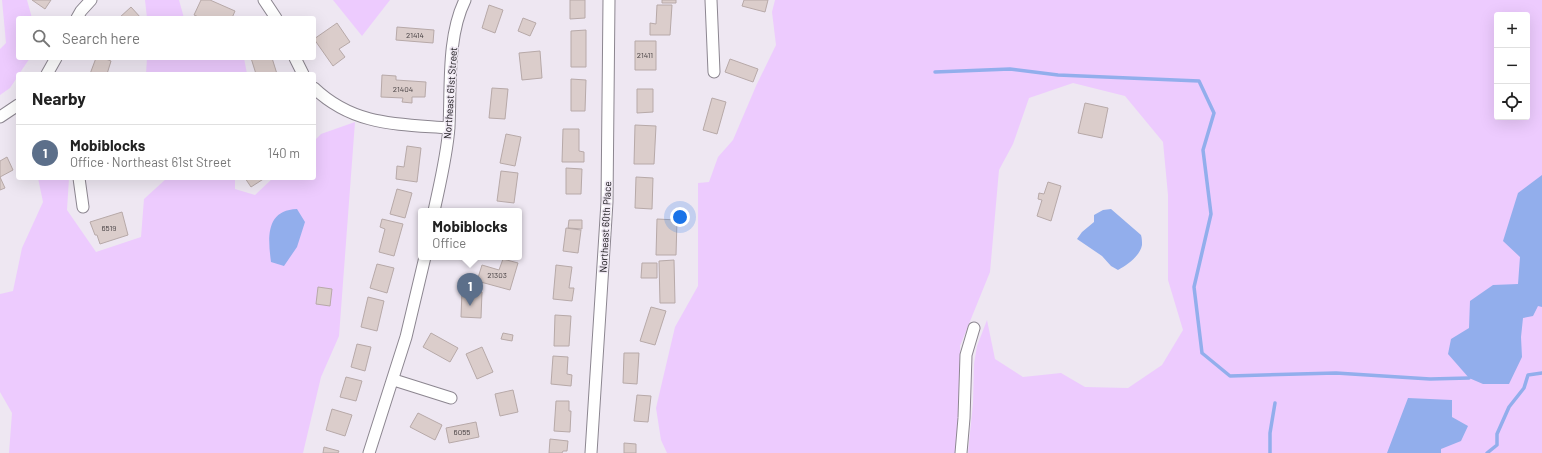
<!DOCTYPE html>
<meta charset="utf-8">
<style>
body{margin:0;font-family:Barlow,sans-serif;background:#f6f6f6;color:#222}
.controls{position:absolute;right:12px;top:12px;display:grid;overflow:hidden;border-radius:4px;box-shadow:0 4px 16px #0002}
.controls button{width:36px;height:36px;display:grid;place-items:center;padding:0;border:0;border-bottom:1px solid #e0e0e0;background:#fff;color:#222;font:20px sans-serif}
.you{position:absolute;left:680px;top:217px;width:14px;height:14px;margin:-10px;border:3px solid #fff;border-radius:50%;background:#1a73e8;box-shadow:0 0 0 6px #1a73e833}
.badge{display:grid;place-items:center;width:26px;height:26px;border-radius:50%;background:#357289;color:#fff;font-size:13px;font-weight:700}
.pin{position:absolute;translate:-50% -33px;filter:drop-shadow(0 1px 2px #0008)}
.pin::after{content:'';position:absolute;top:21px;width:14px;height:12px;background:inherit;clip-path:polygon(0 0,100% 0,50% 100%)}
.popup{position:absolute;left:418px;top:208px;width:104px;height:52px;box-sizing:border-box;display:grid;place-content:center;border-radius:4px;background:#fff;filter:drop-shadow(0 1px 3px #0005);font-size:13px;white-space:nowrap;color:#767676}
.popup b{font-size:15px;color:#222}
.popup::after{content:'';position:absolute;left:50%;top:100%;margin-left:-8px;border:8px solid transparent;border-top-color:#fff}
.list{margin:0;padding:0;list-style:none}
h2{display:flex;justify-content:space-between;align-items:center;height:52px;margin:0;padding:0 16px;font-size:17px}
h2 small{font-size:13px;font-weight:400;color:#767676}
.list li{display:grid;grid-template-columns:26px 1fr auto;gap:12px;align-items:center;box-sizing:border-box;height:56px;padding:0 16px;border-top:1px solid #e0e0e0}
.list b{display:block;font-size:15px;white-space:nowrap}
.list p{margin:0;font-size:13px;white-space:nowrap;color:#767676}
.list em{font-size:13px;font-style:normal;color:#767676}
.icon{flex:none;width:22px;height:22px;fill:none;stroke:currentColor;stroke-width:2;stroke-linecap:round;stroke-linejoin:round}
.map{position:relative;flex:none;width:1542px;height:453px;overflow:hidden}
.search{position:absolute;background:#fff;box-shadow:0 4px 16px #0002;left:16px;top:16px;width:300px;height:44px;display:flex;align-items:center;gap:10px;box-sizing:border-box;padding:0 14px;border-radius:4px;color:#767676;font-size:15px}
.panel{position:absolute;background:#fff;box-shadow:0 4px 16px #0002;left:16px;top:72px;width:300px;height:108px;border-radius:4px}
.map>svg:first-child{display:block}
.green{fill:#edcbfe;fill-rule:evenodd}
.water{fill:#92aeec}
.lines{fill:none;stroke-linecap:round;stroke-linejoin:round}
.stream{stroke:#92aeec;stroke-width:3.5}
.building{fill:#dbcdcb;stroke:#b7a9a8}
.street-casing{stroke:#8c8690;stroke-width:13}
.street{stroke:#fff;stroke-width:11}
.labels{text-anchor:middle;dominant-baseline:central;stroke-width:3;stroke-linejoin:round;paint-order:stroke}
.number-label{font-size:8px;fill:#443e40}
.street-label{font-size:10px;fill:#110f12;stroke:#eee7f2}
</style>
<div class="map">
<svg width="1542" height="453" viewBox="0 0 1542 453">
<rect width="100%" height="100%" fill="#eee7f2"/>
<!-- green -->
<path class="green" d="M 2,0 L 27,0 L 32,18 L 18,18 L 18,58 L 30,58 L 19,74 L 18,74 L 18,76 L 10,88 L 0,95 L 0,49 L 6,43 Z
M 145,0 L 179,0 L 184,18 L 147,18 Z
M 333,0 L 390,0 L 362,36 Z
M 775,0 L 1542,0 L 1542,453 L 968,453 L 973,403 L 974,364 L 977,346 L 987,320 L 995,359 L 1023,377 L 1061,373 L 1085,387 L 1128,388 L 1162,365 L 1183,330 L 1168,280 L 1168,195 L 1163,142 L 1125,96 L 1073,83 L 1029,98 L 1013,144 L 999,170 L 990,272 L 960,346 L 961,389 L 955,453 L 667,453 L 661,440 L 656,408 L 675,327 L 698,286 L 698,183 L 709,182 L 718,157 L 733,140 L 756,86 L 776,45 L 772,12 ZM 1497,15 L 1527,15 L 1527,117 L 1497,117 Z
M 147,58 L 244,58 L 247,74 L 146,74 Z
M 355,122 L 339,336 L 321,377 L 303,453 L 9,453 L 12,413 L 0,392 L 0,294 L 13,291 L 22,248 L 43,202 L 38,178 L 69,178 L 67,210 L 96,252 L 141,237 L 144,199 L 167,178 L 235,178 L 235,189 L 255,195 L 273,178 L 314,178 L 314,141 L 321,134 Z"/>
<!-- water -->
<path class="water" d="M 1542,175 L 1542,307 L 1538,306 L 1533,316 L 1523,318 L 1521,337 L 1522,357 L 1509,384 L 1483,384 L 1469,378 L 1448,354 L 1451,339 L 1469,328 L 1470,301 L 1493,285 L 1518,284 L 1520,257 L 1503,241 L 1518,193 Z
M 297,209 L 305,222 L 297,247 L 284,266 L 271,262 C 268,239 265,210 297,209 Z
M 1111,209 L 1141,235 C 1142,238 1142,242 1142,245 C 1140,256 1127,265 1118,270 L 1111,266 L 1102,256 L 1077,239 L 1082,232 L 1094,222 L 1094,215 L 1103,210 Z
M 1408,398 L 1452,400 L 1452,417 L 1468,426 L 1461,441 L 1441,449 L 1441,453 L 1387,453 Z"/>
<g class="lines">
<!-- stream -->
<path class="stream" d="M 935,72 L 1010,69 L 1058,75 L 1199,81 L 1214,113 L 1203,150 L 1211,214 L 1194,287 L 1202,353 L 1230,376 L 1336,373 L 1430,379 L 1469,378
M 1270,453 L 1270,433 L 1275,403
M 1487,453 L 1497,445 L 1497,434 L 1509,407 L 1524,388 L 1528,375 L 1542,373"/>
</g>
<!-- building -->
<path class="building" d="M 32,0 L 51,0 L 45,9 Z
M 201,0 L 210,0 L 235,11 L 232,18 L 201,18 L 194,15 Z
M 570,0 L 585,0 L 585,18 L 570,19 Z
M 662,0 L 676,0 L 676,3 L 662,3 Z
M 744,0 L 768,0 L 765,12 L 742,6 Z
M 489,5 L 503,10 L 495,33 L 482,28 Z
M 657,5 L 672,5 L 670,35 L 650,35 L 650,23 L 656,24 Z
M 131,7 L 141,18 L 119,18 Z
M 523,18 L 536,23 L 530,36 L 518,31 Z
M 337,23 L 350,42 L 339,49 L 345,57 L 333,66 L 314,39 Z
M 397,27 L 434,30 L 433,43 L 396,40 Z
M 586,30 L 586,67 L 571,67 L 571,31 Z
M 635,41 L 656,41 L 656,70 L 635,70 Z
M 540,51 L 542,78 L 522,80 L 519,53 Z
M 96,58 L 103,58 L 111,61 L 107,74 L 90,74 Z
M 251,58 L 272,58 L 277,74 L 256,74 Z
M 730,59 L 758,69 L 753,82 L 725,72 Z
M 382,75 L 396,76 L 396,80 L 426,82 L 425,97 L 412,97 L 412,103 L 402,102 L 403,98 L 381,97 Z
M 571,79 L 586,80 L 585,111 L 571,111 Z
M 492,88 L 508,89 L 505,119 L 489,118 Z
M 637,89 L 653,89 L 653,112 L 637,113 Z
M 712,98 L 726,102 L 717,134 L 703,130 Z
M 1085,103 L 1108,108 L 1102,138 L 1078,133 Z
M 635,125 L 656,126 L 654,164 L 634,164 Z
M 563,129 L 579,129 L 579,151 L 584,152 L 584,162 L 562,162 Z
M 506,134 L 521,137 L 515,166 L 500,163 Z
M 407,146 L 421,148 L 417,182 L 396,179 L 397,166 L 404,167 Z
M 7,157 L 13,170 L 0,177 L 5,188 L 0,190 L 0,161 Z
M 566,168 L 582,169 L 581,194 L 566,194 Z
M 501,171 L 518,173 L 514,203 L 497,201 Z
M 636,177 L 653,178 L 652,209 L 635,208 Z
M 245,178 L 265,178 L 251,187 Z
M 1048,182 L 1061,186 L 1051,221 L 1037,216 L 1042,200 L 1038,199 L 1039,193 L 1044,194 Z
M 397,189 L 412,193 L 405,218 L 390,214 Z
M 122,212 L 128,235 L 100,244 L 97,235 L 95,235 L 90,222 Z
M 382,219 L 403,224 L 394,256 L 379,252 L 385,229 L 380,227 Z
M 657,219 L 677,220 L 676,255 L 656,255 Z
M 569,220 L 582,220 L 582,229 L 568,228 Z
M 566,228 L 581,230 L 578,253 L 563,251 Z
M 503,259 L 518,263 L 510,290 L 477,281 L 482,265 L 499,270 Z
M 674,260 L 675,303 L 660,303 L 659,261 Z
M 642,263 L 657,263 L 657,278 L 641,278 Z
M 377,264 L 394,268 L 387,293 L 370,288 Z
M 556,265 L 572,267 L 569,288 L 574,288 L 572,301 L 553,299 Z
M 318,287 L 332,289 L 330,306 L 316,304 Z
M 462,291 L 482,292 L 481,318 L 461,317 Z
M 368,297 L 384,301 L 377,331 L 361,327 Z
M 651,307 L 666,311 L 655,345 L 640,341 Z
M 555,315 L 571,316 L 569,346 L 554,346 Z
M 431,333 L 458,348 L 450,362 L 423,347 Z
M 503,333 L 513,335 L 512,341 L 501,339 Z
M 357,344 L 371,347 L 365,371 L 351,367 Z
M 482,347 L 493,372 L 477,379 L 466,354 Z
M 624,353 L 639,353 L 637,384 L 623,383 Z
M 553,356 L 568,357 L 567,374 L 572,375 L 571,386 L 551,384 Z
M 346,377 L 362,381 L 356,401 L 340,397 Z
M 513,390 L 518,412 L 500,416 L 495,394 Z
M 637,395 L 651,396 L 648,422 L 634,421 Z
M 556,401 L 569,401 L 569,411 L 571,411 L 570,432 L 554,431 Z
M 332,409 L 352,415 L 345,436 L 326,430 Z
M 418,413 L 442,425 L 435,440 L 410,427 Z
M 476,422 L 479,437 L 449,443 L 446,428 Z
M 550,439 L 568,441 L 567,451 L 563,451 L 562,453 L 549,453 Z
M 624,443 L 636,444 L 636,453 L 624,453 Z
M 324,447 L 339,451 L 338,453 L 323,453 Z"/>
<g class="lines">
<defs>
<path id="street" d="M 264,0 L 276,18
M 711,0 L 714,72
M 77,18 L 81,11 L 91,0
M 295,58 L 303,74
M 47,74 L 56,58
M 314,88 C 354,126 398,124 449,128
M 0,117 L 18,105
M 79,178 L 83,207
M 434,211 C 440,183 447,155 449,127 C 451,87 447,36 465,0
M 394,380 L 451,398
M 369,453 L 406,337 L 425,257
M 591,453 L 607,202 L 609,0
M 961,453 L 964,418 L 966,355 L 974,328"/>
</defs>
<!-- street casing -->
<use href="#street" class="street-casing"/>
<!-- street -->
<use href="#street" class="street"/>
</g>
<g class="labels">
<!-- number labels -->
<g class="number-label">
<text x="415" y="35">21414</text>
<text x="645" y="55">21411</text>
<text x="403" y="89">21404</text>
<text x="109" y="228">6519</text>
<text x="497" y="275">21303</text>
<text x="462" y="432">6055</text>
</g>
<!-- street labels -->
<g class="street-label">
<text transform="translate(450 93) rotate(-86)">Northeast 61st Street</text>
<text transform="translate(605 227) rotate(-87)">Northeast 60th Place</text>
</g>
</g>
</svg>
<div class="controls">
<button>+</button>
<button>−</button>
<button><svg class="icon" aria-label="locate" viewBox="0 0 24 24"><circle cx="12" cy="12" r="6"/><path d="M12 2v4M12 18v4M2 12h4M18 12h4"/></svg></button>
</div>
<div class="you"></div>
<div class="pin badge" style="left:470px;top:306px;background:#5c6f8a">1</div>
<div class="popup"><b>Mobiblocks</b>Office</div>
<div class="search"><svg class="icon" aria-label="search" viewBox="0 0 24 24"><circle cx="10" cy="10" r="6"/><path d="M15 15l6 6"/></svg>Search here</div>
<section class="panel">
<h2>Nearby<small></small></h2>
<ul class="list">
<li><span class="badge" style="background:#5c6f8a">1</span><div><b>Mobiblocks</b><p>Office · Northeast 61st Street</p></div><em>140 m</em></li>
</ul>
</section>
</div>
